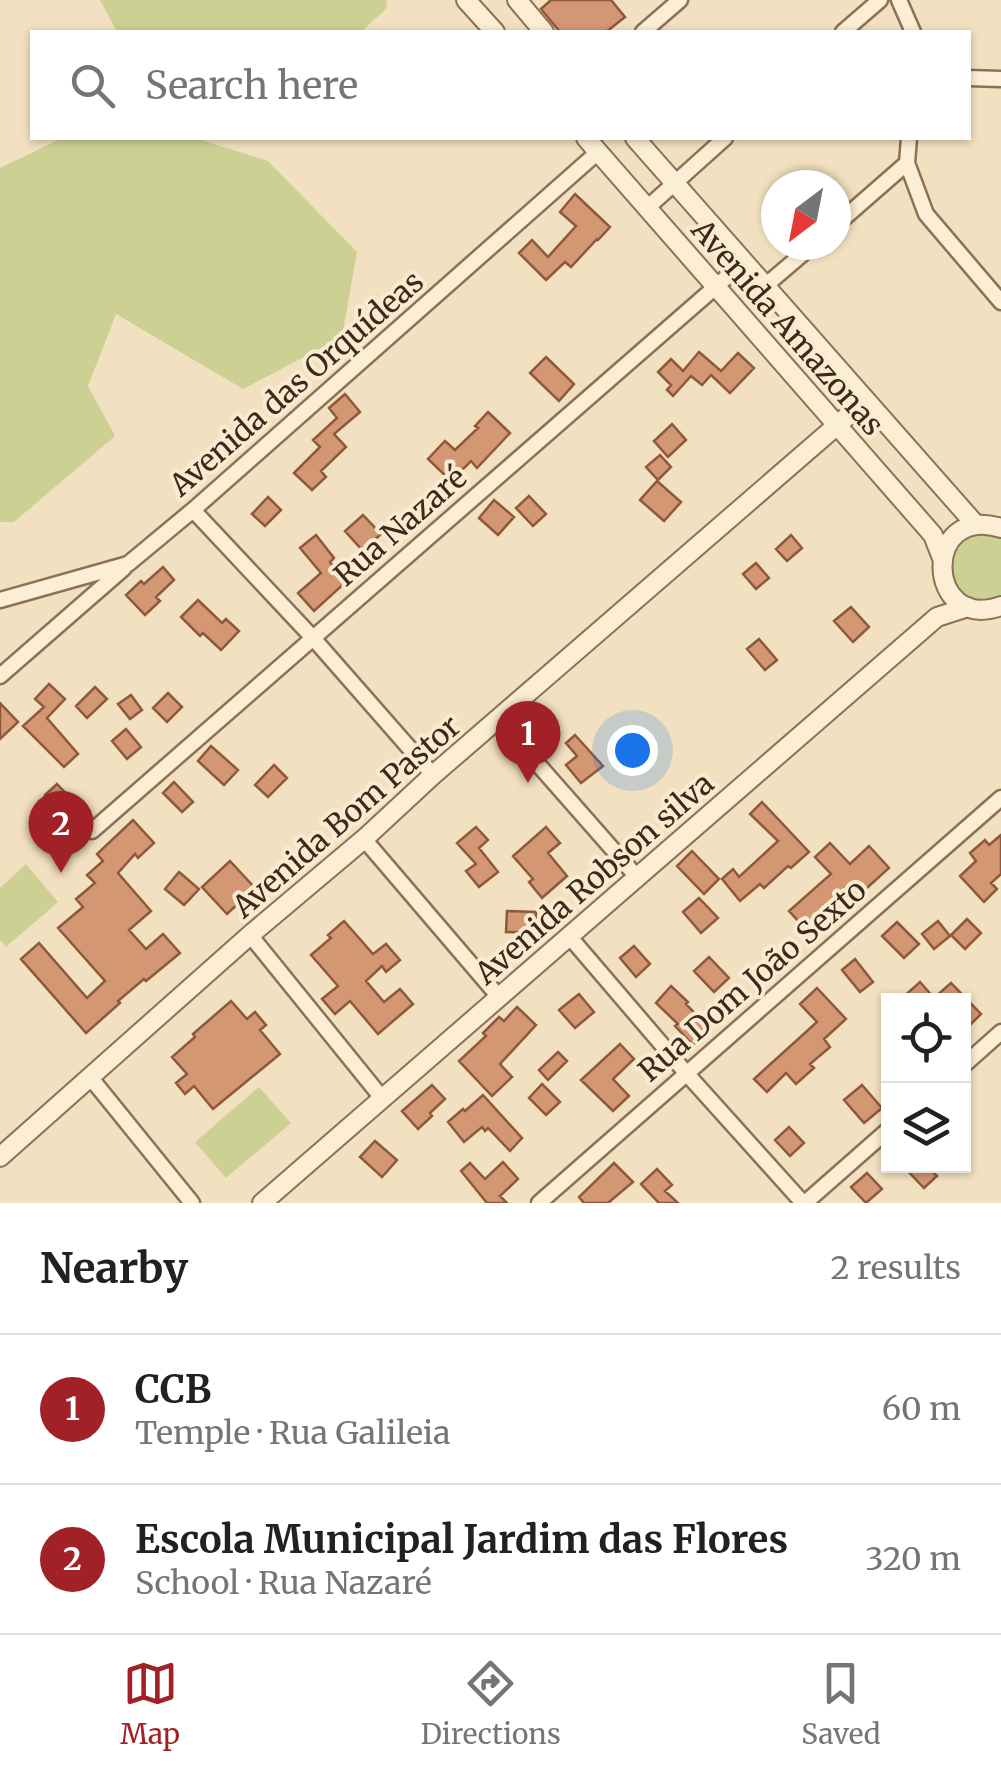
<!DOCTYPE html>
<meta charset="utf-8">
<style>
body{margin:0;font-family:Merriweather,serif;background:#f2f2f2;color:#202124}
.controls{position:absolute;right:30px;bottom:30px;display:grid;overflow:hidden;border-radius:0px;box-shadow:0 2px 8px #0004}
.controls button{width:90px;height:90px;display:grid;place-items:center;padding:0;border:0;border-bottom:2px solid #e0e0e0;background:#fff;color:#202124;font:50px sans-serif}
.compass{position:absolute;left:761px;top:170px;width:90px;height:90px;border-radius:50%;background:#fff;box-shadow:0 2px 8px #0004;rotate:212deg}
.you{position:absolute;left:632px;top:750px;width:35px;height:35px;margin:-25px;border:8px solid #fff;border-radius:50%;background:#1a73e8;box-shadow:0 0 0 15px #1a73e833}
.badge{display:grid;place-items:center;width:65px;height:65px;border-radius:50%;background:#a12127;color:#fff;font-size:32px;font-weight:700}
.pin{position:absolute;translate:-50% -82px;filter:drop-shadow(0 2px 5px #0008)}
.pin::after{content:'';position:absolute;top:52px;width:35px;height:30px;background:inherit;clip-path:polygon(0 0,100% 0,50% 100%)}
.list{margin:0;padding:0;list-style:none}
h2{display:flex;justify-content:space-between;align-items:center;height:130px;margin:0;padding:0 40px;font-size:42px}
h2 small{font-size:32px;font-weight:400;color:#757577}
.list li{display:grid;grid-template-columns:65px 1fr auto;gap:30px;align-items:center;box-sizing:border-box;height:150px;padding:0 40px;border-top:2px solid #e0e0e0}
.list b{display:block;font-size:38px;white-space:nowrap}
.list p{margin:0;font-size:32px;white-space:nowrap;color:#757577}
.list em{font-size:32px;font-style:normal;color:#757577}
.icon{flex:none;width:55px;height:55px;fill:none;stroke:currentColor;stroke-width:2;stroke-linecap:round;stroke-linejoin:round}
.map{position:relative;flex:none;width:1001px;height:1203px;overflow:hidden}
.search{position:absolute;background:#fff;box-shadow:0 2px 8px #0004;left:30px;right:30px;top:30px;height:110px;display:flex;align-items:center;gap:25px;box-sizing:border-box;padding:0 35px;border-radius:0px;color:#757577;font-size:38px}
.sheet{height:430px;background:#fff}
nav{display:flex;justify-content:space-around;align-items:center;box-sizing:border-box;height:140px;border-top:2px solid #e0e0e0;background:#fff;font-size:28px;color:#757577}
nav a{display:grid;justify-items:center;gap:5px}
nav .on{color:#a12127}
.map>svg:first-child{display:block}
.green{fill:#ccd193}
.building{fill:#d39773;stroke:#8e583a;stroke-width:2.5}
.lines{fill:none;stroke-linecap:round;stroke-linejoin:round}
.minor-casing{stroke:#8c7156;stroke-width:19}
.tertiary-casing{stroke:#8c7156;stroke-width:22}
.minor{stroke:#fceed4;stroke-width:14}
.tertiary{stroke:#fceed4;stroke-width:18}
.labels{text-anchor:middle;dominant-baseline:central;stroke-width:8;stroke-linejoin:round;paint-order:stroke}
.street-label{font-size:30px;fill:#3b2a1c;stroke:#f8ebd0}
</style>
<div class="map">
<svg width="1001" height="1203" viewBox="0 0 1001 1203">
<rect width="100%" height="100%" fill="#f2e1c0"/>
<!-- green -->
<path class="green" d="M 100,0 L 386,0 L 387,8 L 361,32 L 117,32 Z
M 62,138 L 195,138 L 268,161 L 357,252 L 342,337 L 243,389 L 116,314 L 88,386 L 115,436 L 14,522 L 0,522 L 0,168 Z
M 972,533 L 1001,536 L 1001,602 L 969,603 C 964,598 954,591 951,584 C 942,564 955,542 972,533 Z
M 26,864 L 58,902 L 6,947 L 0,940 L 0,888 Z
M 259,1087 L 291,1123 L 226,1178 L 195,1142 Z"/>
<!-- building -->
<path class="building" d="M 551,0 L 611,0 L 625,17 L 606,32 L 560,32 L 541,9 Z
M 575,194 L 610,227 L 598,240 L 597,239 L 571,267 L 565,262 L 546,280 L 519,253 L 532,240 L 548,257 L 576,226 L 560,212 Z
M 699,352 L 721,371 L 738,353 L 754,368 L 730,393 L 711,375 L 702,385 L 691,376 L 673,396 L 667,390 L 671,385 L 658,372 L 671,359 L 683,371 Z
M 546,357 L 574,384 L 559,401 L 530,373 Z
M 345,394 L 360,412 L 334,434 L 346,447 L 321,471 L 326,477 L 312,490 L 294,473 L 320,447 L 313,440 L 337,418 L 329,408 Z
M 488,412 L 510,433 L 477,468 L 471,461 L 451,481 L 428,459 L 445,441 L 455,450 L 478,428 L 475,426 Z
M 672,424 L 686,440 L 668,457 L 654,441 Z
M 660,455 L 671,467 L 658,480 L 646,467 Z
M 657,481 L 681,502 L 664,521 L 640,500 Z
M 529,496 L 546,514 L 533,526 L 516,508 Z
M 268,497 L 281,510 L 265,526 L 252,514 Z
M 494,500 L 514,517 L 498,535 L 479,518 Z
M 363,515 L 381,534 L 363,551 L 345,531 Z
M 316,535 L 334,558 L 330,562 L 347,581 L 314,611 L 298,593 L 321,573 L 300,548 Z
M 791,535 L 802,548 L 787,561 L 776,549 Z
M 756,563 L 769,578 L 756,589 L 743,574 Z
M 163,567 L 174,580 L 156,597 L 160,601 L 145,615 L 126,595 L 141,581 L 144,584 Z
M 198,600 L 222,623 L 226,619 L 239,631 L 221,650 L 203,633 L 200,636 L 181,617 Z
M 851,607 L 869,627 L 853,642 L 834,621 Z
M 759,639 L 777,660 L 765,670 L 747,649 Z
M 49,684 L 65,699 L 47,718 L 78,754 L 64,767 L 23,726 L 44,707 L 35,699 Z
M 95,687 L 107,699 L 87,718 L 76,706 Z
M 168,693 L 182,707 L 167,722 L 153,708 Z
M 131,695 L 142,710 L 130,719 L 118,704 Z
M 0,703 L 18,722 L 0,739 Z
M 126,729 L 141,747 L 127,759 L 112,741 Z
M 575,735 L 603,766 L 581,783 L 566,765 L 577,756 L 566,743 Z
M 211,746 L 238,770 L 224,785 L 198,761 Z
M 274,765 L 287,778 L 268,797 L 255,785 Z
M 174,782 L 193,802 L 182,812 L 163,793 Z
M 57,784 L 83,811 L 71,822 L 45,795 Z
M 762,802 L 809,852 L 791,868 L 788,866 L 764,888 L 760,884 L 740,901 L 722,879 L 733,869 L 739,877 L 778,841 L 750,814 Z
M 133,820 L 154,843 L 138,858 L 135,854 L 118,873 L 151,911 L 129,930 L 146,949 L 163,934 L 180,953 L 146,981 L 144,979 L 118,1001 L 120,1003 L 86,1033 L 21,959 L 39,943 L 87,998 L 105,981 L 58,928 L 83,907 L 76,899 L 95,883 L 87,875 L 103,861 L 97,854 Z
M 476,827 L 488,840 L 479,848 L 498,872 L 479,887 L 466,871 L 476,864 L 457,843 Z
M 546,827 L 560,843 L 548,853 L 567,876 L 542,898 L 529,882 L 533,879 L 513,856 Z
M 1001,835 L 1001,874 L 991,883 L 997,889 L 984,902 L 960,876 L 976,861 L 970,853 L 985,840 L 989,845 Z
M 830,843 L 850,864 L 869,846 L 889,868 L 813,937 L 789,911 L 831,874 L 815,857 Z
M 692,851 L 719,879 L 704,894 L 677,866 Z
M 230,861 L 255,888 L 227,914 L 202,887 Z
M 179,872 L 199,889 L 184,905 L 165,889 Z
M 699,898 L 718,918 L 701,933 L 683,912 Z
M 507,911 L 536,912 L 535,933 L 506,932 Z
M 967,919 L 981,933 L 965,949 L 951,935 Z
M 344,921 L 373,954 L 386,944 L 400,960 L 386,972 L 382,966 L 366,981 L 384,1002 L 400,989 L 413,1004 L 378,1034 L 350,1001 L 335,1014 L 322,999 L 338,986 L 311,955 L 331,938 L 328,935 Z
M 938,921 L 950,936 L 934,949 L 922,934 Z
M 897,922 L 919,944 L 904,958 L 882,936 Z
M 634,946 L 650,964 L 636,977 L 620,958 Z
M 709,957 L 729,978 L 714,992 L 694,971 Z
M 855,959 L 873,982 L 860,992 L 842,970 Z
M 920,982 L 934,998 L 951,983 L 981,1014 L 964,1031 L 964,1000 L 900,1000 Z
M 671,986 L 688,1002 L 686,1004 L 710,1029 L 693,1045 L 675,1026 L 678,1024 L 656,1003 Z
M 817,988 L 846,1019 L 824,1039 L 830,1047 L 810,1064 L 814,1068 L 796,1084 L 786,1073 L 767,1092 L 754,1079 L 817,1022 L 800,1004 Z
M 579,994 L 594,1012 L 575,1028 L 559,1010 Z
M 231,1001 L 247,1019 L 255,1012 L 266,1025 L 260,1030 L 280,1054 L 213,1109 L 194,1086 L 185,1094 L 176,1083 L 187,1074 L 172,1057 L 195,1037 L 193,1034 Z
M 517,1007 L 536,1025 L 500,1064 L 512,1077 L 492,1096 L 459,1061 L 486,1036 L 483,1033 L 499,1017 L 504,1021 Z
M 620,1044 L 634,1059 L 613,1079 L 629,1096 L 613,1111 L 581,1080 Z
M 558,1052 L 567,1061 L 548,1080 L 539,1070 Z
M 542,1084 L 560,1102 L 546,1115 L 529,1098 Z
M 432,1085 L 445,1099 L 430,1113 L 432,1116 L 418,1129 L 402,1111 Z
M 862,1085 L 882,1108 L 864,1123 L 844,1100 Z
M 483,1095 L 522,1138 L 510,1151 L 488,1128 L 485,1131 L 482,1127 L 464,1142 L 448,1122 L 463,1109 L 465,1111 Z
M 789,1127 L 804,1143 L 790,1156 L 775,1140 Z
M 375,1141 L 397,1160 L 382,1177 L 360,1157 Z
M 503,1162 L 518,1179 L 500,1196 L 507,1203 L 487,1203 L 461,1171 L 470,1163 L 485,1179 Z
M 614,1163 L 633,1182 L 608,1203 L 584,1203 L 579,1197 Z
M 903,1166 L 927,1166 L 937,1176 L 924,1188 Z
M 657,1169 L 672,1185 L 665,1191 L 678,1203 L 659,1203 L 641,1184 Z
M 867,1173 L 882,1189 L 866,1203 L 851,1187 Z"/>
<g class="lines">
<defs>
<path id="minor" d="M 899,0 L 913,32
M 643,32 L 680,0
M 843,32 L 880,0
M 968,78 L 1001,79
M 909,138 L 907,163 L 926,214 L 1001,302
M 647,208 L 725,138
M 836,225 L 907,163
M 765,286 L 813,245
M 193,510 L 313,638 L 433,775
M 0,600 L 128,564 L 193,510 L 598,152
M 0,676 L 124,568
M 499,720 L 637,877
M 92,831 L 744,262
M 364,839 L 499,997
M 250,935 L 382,1098
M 569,936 L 687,1074 L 803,1203
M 964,1065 L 1001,1032
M 90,1077 L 192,1203
M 539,1203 L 1001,798
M 805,1203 L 888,1130"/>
<path id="tertiary" d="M 466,0 L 495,32
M 517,0 L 544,32
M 586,138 L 933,535 L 942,558
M 635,138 L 976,525
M 1001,528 C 921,503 925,633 1001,606
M 0,1157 L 250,935 L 364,839 L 433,775 L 865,401
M 262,1203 L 937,617 L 968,607"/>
</defs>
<!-- minor casing -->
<use href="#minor" class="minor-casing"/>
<!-- tertiary casing -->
<use href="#tertiary" class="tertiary-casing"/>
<!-- minor -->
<use href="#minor" class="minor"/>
<!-- tertiary -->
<use href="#tertiary" class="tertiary"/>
</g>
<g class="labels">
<!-- street labels -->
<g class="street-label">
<text transform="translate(788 327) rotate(49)">Avenida Amazonas</text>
<text transform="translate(296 383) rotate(-41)">Avenida das Orquídeas</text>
<text transform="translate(400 526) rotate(-41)">Rua Nazaré</text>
<text transform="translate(346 816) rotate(-41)">Avenida Bom Pastor</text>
<text transform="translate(594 878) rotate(-41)">Avenida Robson silva</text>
<text transform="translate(752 980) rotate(-41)">Rua Dom João Sexto</text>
</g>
</g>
</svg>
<div class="controls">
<button><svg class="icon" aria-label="locate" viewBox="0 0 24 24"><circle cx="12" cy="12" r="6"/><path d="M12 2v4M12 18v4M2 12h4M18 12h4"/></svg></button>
<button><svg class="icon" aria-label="layers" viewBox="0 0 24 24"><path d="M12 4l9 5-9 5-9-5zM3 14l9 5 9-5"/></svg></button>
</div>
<svg class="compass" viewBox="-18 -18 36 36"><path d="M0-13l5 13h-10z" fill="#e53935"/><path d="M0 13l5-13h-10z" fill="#757577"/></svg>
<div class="you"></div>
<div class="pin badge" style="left:528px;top:783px">1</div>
<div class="pin badge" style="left:61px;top:873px">2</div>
<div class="search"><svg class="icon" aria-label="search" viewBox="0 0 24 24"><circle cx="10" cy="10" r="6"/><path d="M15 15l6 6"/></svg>Search here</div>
</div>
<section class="sheet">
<h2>Nearby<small>2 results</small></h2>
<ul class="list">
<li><span class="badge">1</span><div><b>CCB</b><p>Temple · Rua Galileia</p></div><em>60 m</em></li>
<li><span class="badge">2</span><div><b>Escola Municipal Jardim das Flores</b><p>School · Rua Nazaré</p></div><em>320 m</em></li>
</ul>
</section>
<nav>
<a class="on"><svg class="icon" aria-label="map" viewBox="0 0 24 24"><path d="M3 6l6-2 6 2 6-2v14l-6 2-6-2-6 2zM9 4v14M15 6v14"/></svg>Map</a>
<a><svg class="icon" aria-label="directions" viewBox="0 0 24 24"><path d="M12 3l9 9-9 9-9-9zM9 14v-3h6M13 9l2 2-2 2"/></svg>Directions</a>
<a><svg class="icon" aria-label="saved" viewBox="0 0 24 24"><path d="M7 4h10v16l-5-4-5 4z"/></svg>Saved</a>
</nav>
